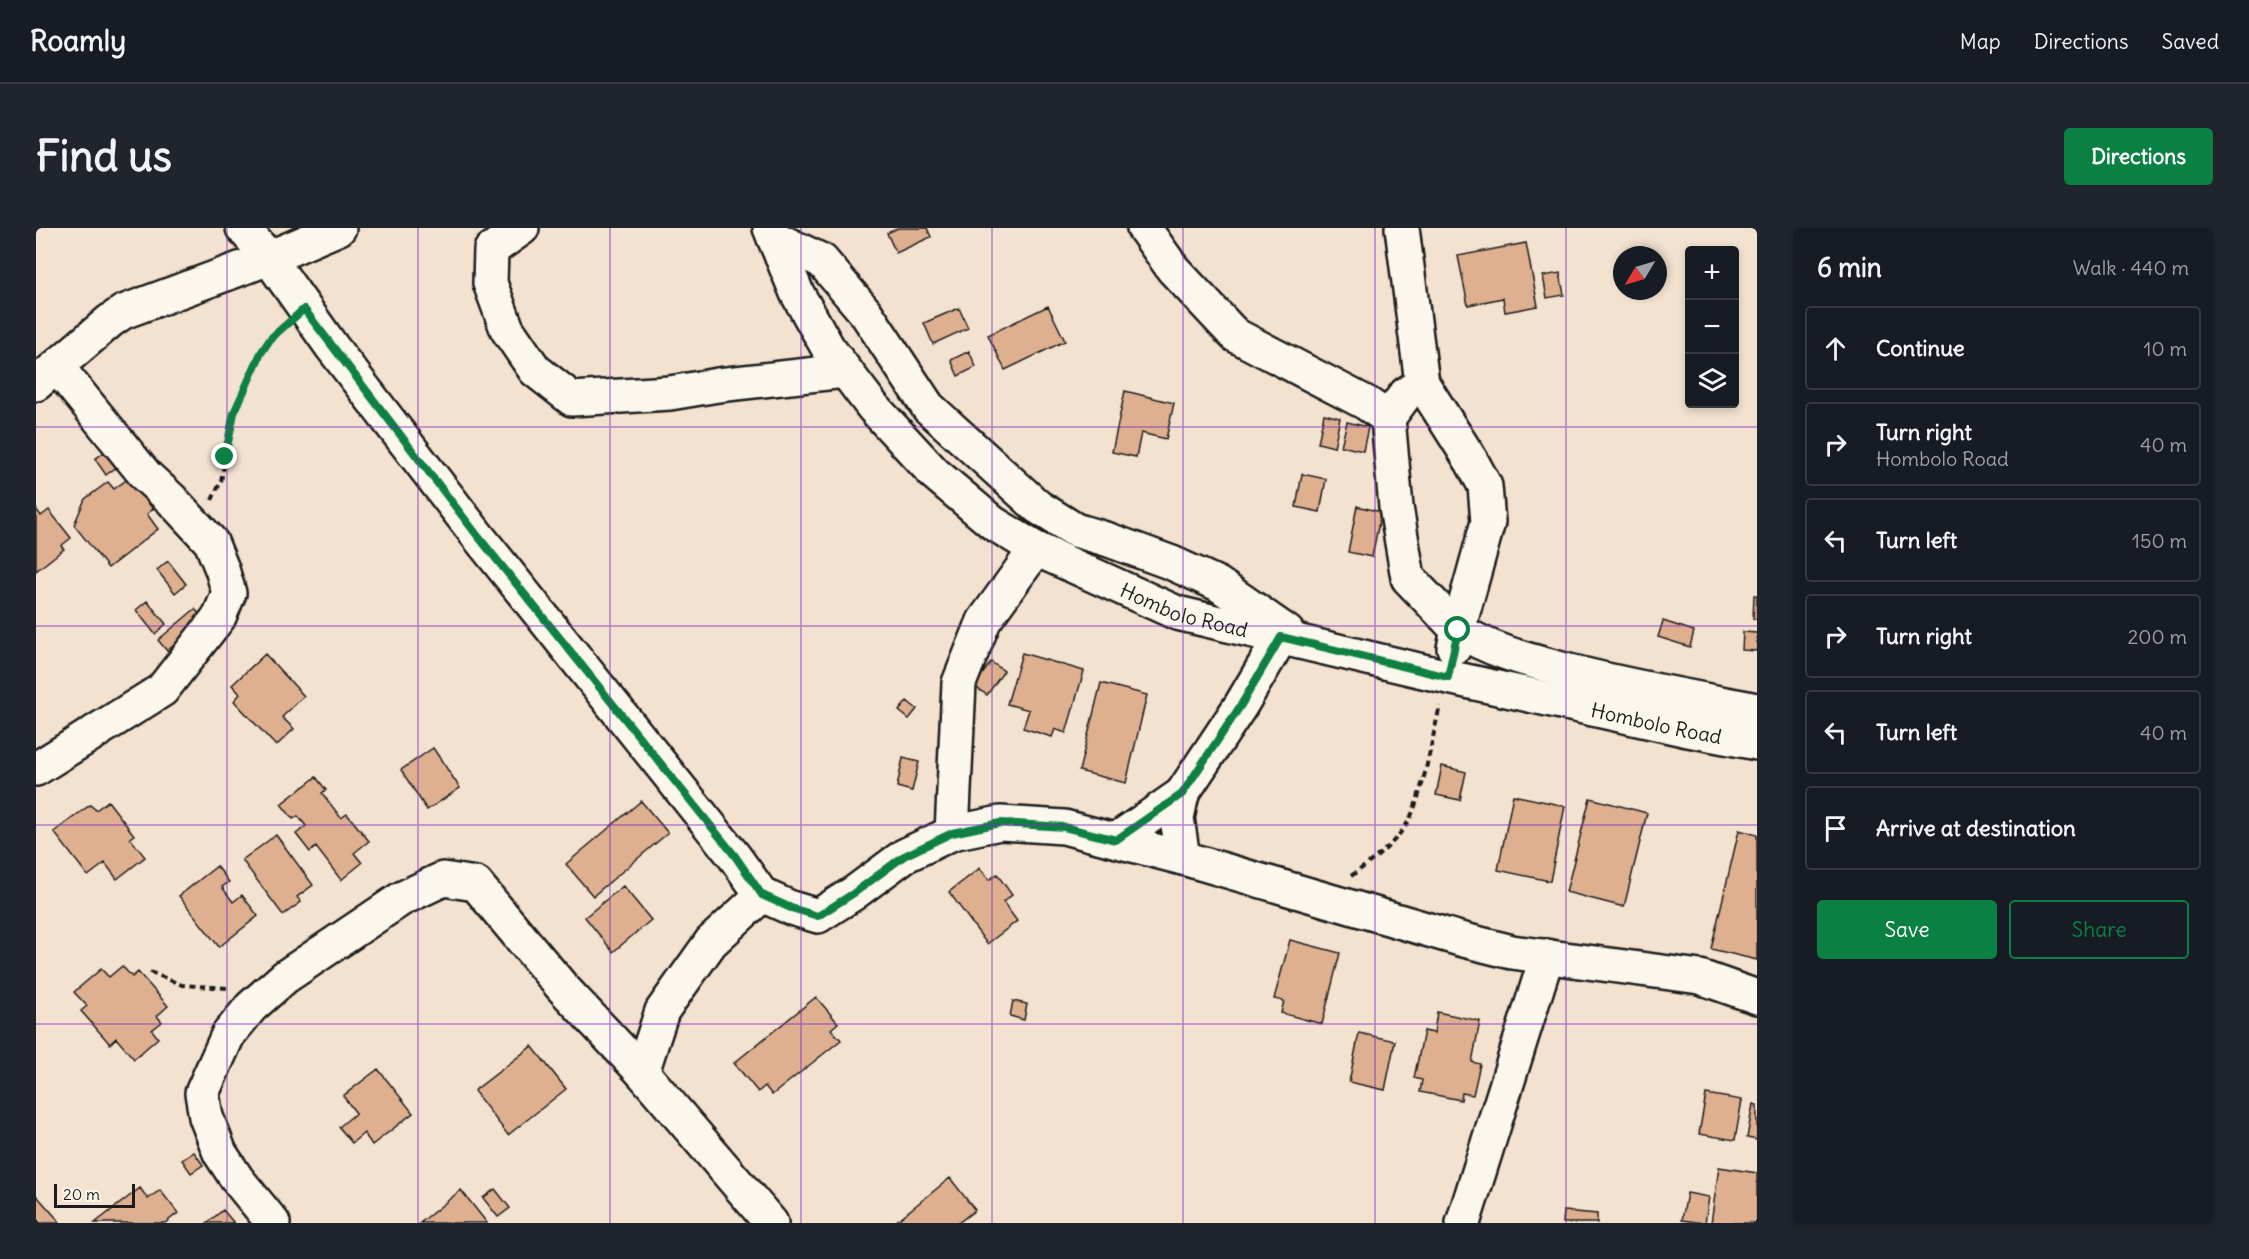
<!DOCTYPE html>
<meta charset="utf-8">
<style>
body{margin:0;font-family:Delius,sans-serif;background:#20242c;color:#f1f3f6}
.controls{position:absolute;right:18px;top:18px;display:grid;overflow:hidden;border-radius:6px;box-shadow:0 3px 9px #0003}
.controls button{width:54px;height:54px;display:grid;place-items:center;padding:0;border:0;border-bottom:2px solid #363941;background:#171b24;color:#f1f3f6;font:30px sans-serif}
.compass{position:absolute;left:1577px;top:18px;width:54px;height:54px;border-radius:50%;background:#171b24;box-shadow:0 3px 9px #0003;rotate:232deg}
.scale{position:absolute;left:18px;bottom:15px;width:81px;box-sizing:border-box;padding-left:6px;border:3px solid #1c1c1c;border-top:0;font-size:16px;line-height:21px;white-space:nowrap;color:#1c1c1c;-webkit-text-stroke:4px #fbf7ec;paint-order:stroke}
.stop{position:absolute;width:18px;height:18px;margin:-14px;border:4px solid #0b8043;border-radius:50%;background:#fff}
.stop.end{background:#0b8043;border-color:#fff;box-shadow:0 2px 6px #0008}
.list{margin:0;padding:0;list-style:none}
h2{display:flex;justify-content:space-between;align-items:center;height:78px;margin:0;padding:0 24px;font-size:26px}
h2 small{font-size:20px;font-weight:400;color:#9ea1a6}
.list li{display:grid;grid-template-columns:39px 1fr auto;gap:18px;align-items:center;box-sizing:border-box;height:84px;margin:0 12px 12px;padding:0 12px;border:2px solid #363941;border-radius:6px}
.list b{display:block;font-size:22px;white-space:nowrap}
.list p{margin:0;font-size:20px;white-space:nowrap;color:#9ea1a6}
.list em{font-size:20px;font-style:normal;color:#9ea1a6}
.actions{display:flex;gap:12px;padding:18px 24px}
.actions a{flex:1;padding:14px 0;border:2px solid #0b8043;border-radius:6px;text-align:center;font-size:21px;color:#0b8043}
.actions .main{background:#0b8043;color:#fff}
.icon{flex:none;width:33px;height:33px;fill:none;stroke:currentColor;stroke-width:2;stroke-linecap:round;stroke-linejoin:round}
.map{position:relative;flex:none;width:1721px;height:995px;overflow:hidden;border-radius:6px}
header{display:flex;align-items:center;gap:36px;box-sizing:border-box;height:84px;padding:0 30px;background:#171b24;border-bottom:2px solid #363941}
header strong{font-size:28px}
nav{display:flex;gap:33px;margin-inline-start:auto;font-size:21px}
.intro{display:flex;align-items:center;justify-content:space-between;box-sizing:border-box;height:144px;padding:0 36px}
h1{margin:0;font-size:42px}
.button{padding:15px 27px;border-radius:6px;background:#0b8043;color:#fff;font-size:21px;font-weight:700}
main{display:flex;gap:36px;padding:0 36px}
aside{flex:1;background:#171b24;border-radius:6px;box-shadow:0 3px 9px #0003}
.map>svg:first-child{display:block}
.building{fill:#dfb090;stroke:#1c1c1c;stroke-width:1.5}
.lines{fill:none;stroke-linecap:round;stroke-linejoin:round}
.minor-casing{stroke:#1c1c1c;stroke-width:38}
.path{stroke:#1c1c1c;stroke-width:4;stroke-dasharray:6 4.5;stroke-linecap:butt}
.minor{stroke:#fbf7ec;stroke-width:33}
.route{stroke:#0b8043;stroke-width:8}
.grid{fill:none;stroke:#7b2cbf;stroke-width:1.5;stroke-opacity:0.55}
.labels{text-anchor:middle;dominant-baseline:central;stroke-width:6;stroke-linejoin:round;paint-order:stroke}
.street-label{font-size:20px;fill:#1c1c1c;stroke:#fbf7ec}
</style>
<header>
<strong>Roamly</strong>
<nav><a>Map</a><a>Directions</a><a>Saved</a></nav>
</header>
<div class="intro"><h1>Find us</h1><a class="button">Directions</a></div>
<main>
<div class="map">
<svg width="1721" height="995" viewBox="0 0 1721 995">
<rect width="100%" height="100%" fill="#f3e2d0"/>
<filter id="ink" filterUnits="userSpaceOnUse"><feTurbulence type="fractalNoise" baseFrequency=".0167" numOctaves="2"/><feDisplacementMap in="SourceGraphic" scale="12" xChannelSelector="R" yChannelSelector="G"/><feConvolveMatrix kernelMatrix="1 2 1 2 8 2 1 2 1" color-interpolation-filters="sRGB"/></filter>
<g filter="url(#ink)">
<!-- building -->
<path class="building" d="M 862,0 L 891,0 L 895,9 L 860,25 L 851,5 Z
M 1490,15 L 1502,78 L 1469,84 L 1467,70 L 1432,77 L 1422,28 Z
M 1524,45 L 1528,67 L 1511,70 L 1507,48 Z
M 1012,78 L 1029,113 L 969,142 L 952,107 Z
M 923,80 L 932,100 L 897,116 L 888,95 Z
M 933,123 L 940,139 L 922,148 L 915,132 Z
M 1089,163 L 1138,175 L 1130,211 L 1105,205 L 1100,229 L 1076,224 Z
M 1288,186 L 1304,190 L 1298,219 L 1282,215 Z
M 1311,194 L 1332,199 L 1327,223 L 1305,218 Z
M 70,223 L 82,238 L 70,247 L 59,231 Z
M 1266,246 L 1290,251 L 1284,284 L 1260,279 Z
M 93,250 L 117,281 L 111,286 L 122,301 L 72,340 L 38,297 L 49,271 L 72,254 L 78,261 Z
M 1321,278 L 1345,284 L 1336,329 L 1312,324 Z
M 0,281 L 5,288 L 13,282 L 35,310 L 25,318 L 28,321 L 0,343 Z
M 132,333 L 150,356 L 139,365 L 121,342 Z
M 1718,367 L 1721,367 L 1721,391 L 1717,391 Z
M 111,373 L 130,396 L 119,406 L 100,382 Z
M 159,381 L 168,392 L 131,423 L 122,412 Z
M 1627,393 L 1658,403 L 1654,419 L 1622,409 Z
M 1707,404 L 1721,405 L 1721,423 L 1706,422 Z
M 986,425 L 1048,443 L 1030,505 L 1019,501 L 1016,509 L 987,500 L 993,482 L 971,476 Z
M 229,426 L 268,468 L 246,489 L 258,501 L 240,518 L 198,473 L 204,466 L 196,457 Z
M 955,434 L 968,443 L 951,467 L 938,458 Z
M 1065,455 L 1111,467 L 1090,555 L 1043,543 Z
M 871,473 L 881,481 L 873,491 L 863,483 Z
M 397,520 L 424,560 L 391,582 L 365,542 Z
M 867,530 L 883,534 L 876,563 L 861,559 Z
M 1406,538 L 1430,544 L 1424,572 L 1400,567 Z
M 280,549 L 290,562 L 286,565 L 305,590 L 311,586 L 333,613 L 318,625 L 326,635 L 305,652 L 280,619 L 274,624 L 260,606 L 270,598 L 262,588 L 257,591 L 245,576 Z
M 1477,567 L 1529,578 L 1514,653 L 1462,642 Z
M 1554,570 L 1611,585 L 1588,679 L 1530,664 Z
M 72,573 L 98,607 L 94,610 L 109,629 L 81,651 L 69,635 L 52,648 L 18,604 L 54,577 L 60,582 Z
M 605,573 L 632,605 L 557,668 L 530,636 Z
M 1703,602 L 1721,607 L 1721,732 L 1675,721 Z
M 240,607 L 277,657 L 261,669 L 265,674 L 247,687 L 206,632 Z
M 181,638 L 193,654 L 186,659 L 197,674 L 206,667 L 222,688 L 183,719 L 143,668 Z
M 944,640 L 953,652 L 961,646 L 976,667 L 967,674 L 981,693 L 951,716 L 913,664 Z
M 587,658 L 615,692 L 577,724 L 549,689 Z
M 1254,712 L 1304,725 L 1286,796 L 1245,785 L 1248,773 L 1238,771 Z
M 86,738 L 96,749 L 102,744 L 132,778 L 121,788 L 126,794 L 116,802 L 122,810 L 98,831 L 80,810 L 74,816 L 45,783 L 51,778 L 38,764 L 65,741 L 73,749 Z
M 780,769 L 802,795 L 795,801 L 805,812 L 736,867 L 729,858 L 722,864 L 698,835 Z
M 977,773 L 991,776 L 988,792 L 974,788 Z
M 1401,784 L 1444,793 L 1436,834 L 1444,836 L 1437,867 L 1426,865 L 1425,872 L 1384,864 L 1386,852 L 1378,850 L 1388,803 L 1398,805 Z
M 1323,805 L 1359,813 L 1349,862 L 1313,854 Z
M 496,818 L 530,861 L 472,907 L 438,863 Z
M 342,841 L 377,885 L 336,917 L 328,905 L 316,915 L 303,899 L 320,885 L 307,868 Z
M 1670,866 L 1706,872 L 1699,912 L 1663,906 Z
M 1717,876 L 1721,877 L 1721,912 L 1711,910 Z
M 158,924 L 167,937 L 155,945 L 146,932 Z
M 1683,939 L 1721,945 L 1721,995 L 1675,995 Z
M 914,950 L 939,982 L 922,995 L 858,995 Z
M 104,960 L 112,971 L 124,962 L 142,985 L 129,995 L 59,995 Z
M 459,961 L 474,980 L 462,989 L 447,970 Z
M 425,962 L 451,995 L 384,995 Z
M 1651,965 L 1673,969 L 1669,995 L 1646,992 Z
M 0,967 L 24,994 L 23,995 L 0,995 Z
M 187,982 L 198,995 L 171,995 Z
M 1528,983 L 1561,986 L 1561,995 L 1527,995 Z"/>
<g class="lines">
<defs>
<g id="minor">
<path d="M 207,0 L 233,30 L 296,119 L 441,307 L 698,628 L 726,667 L 755,680 L 782,688 L 818,665 L 868,628 L 916,605 L 964,595 L 1028,599 L 1147,630 L 1424,711 L 1476,724 L 1664,749 L 1721,769"/>
<path d="M 486,0 L 455,22 L 454,55 L 471,101 L 499,142 L 536,171 L 634,165 L 682,157 L 809,143"/>
<path id="s1" d="M 734,0 L 761,65 L 792,120 L 837,179 L 898,245 L 957,295 L 1000,321 L 1141,385 L 1412,449 L 1647,501 L 1721,515"/>
<path d="M 1108,0 L 1137,41 L 1199,107 L 1330,175 L 1352,190"/>
<path d="M 1366,0 L 1386,155 L 1370,166 L 1352,190 L 1360,279 L 1372,350 L 1422,402 L 1418,420"/>
<path d="M 738,10 L 786,33 L 830,85 L 892,179 L 1002,279 L 1039,302 L 1073,312 L 1136,335 L 1182,356 L 1251,404"/>
<path d="M 1386,155 L 1436,234 L 1449,258 L 1452,294 L 1422,402 C 1457,424 1492,432 1533,443 C 1595,459 1658,470 1721,482"/>
<path d="M 0,156 L 74,93 L 87,84 L 233,30 L 303,0"/>
<path d="M 0,541 L 126,462 L 183,389 L 193,365 L 186,341 L 175,314 L 135,271 L 110,248 L 22,140"/>
<path d="M 916,605 L 923,455 L 948,393 L 1000,321"/>
<path d="M 1080,612 L 1146,566"/>
<path d="M 1147,630 L 1141,590 L 1146,566 L 1205,477 L 1245,409"/>
<path d="M 606,844 L 626,783 L 675,714 L 726,667"/>
<path d="M 237,995 L 201,951 L 184,925 L 170,889 L 166,865 L 192,807 L 215,779 L 249,749 L 365,671 L 407,651 L 440,656 L 526,759 L 606,844 L 735,995"/>
<path d="M 1427,995 L 1511,728"/>
</g>
</defs>
<!-- minor casing -->
<use href="#minor" class="minor-casing"/>
<!-- path -->
<path class="path" d="M 176,272 L 185,253 L 198,185 L 225,125 L 235,110 L 246,98
M 1315,648 C 1336,633 1358,617 1372,594 C 1387,567 1396,510 1404,478
M 114,744 L 146,757 L 192,760"/>
<!-- minor -->
<use href="#minor" class="minor"/>
</g>
</g>
<g class="lines" filter="url(#ink)">
<!-- route -->
<path class="route" d="M 189,229 L 198,185 L 225,125 L 235,110 L 268,81 L 441,307 L 699,628 L 726,667 L 755,680 L 782,688 L 818,665 L 868,628 L 916,605 L 964,595 L 1028,599 L 1080,612 L 1146,566 L 1205,477 L 1245,409 L 1412,449 L 1422,402"/>
</g>
<!-- grid -->
<path class="grid" d="M 191,0 L 191,995M 382,0 L 382,995M 574,0 L 574,995M 765,0 L 765,995M 956,0 L 956,995M 1147,0 L 1147,995M 1339,0 L 1339,995M 1530,0 L 1530,995M 0,199 L 1721,199M 0,398 L 1721,398M 0,597 L 1721,597M 0,796 L 1721,796"/>
<g class="labels">
<!-- street labels -->
<g class="street-label">
<text stroke="none"><textPath href="#s1" startOffset="586">Hombolo Road</textPath></text>
<text stroke="none"><textPath href="#s1" startOffset="1072">Hombolo Road</textPath></text>
</g>
</g>
</svg>
<div class="controls">
<button>+</button>
<button>−</button>
<button><svg class="icon" aria-label="layers" viewBox="0 0 24 24"><path d="M12 4l9 5-9 5-9-5zM3 14l9 5 9-5"/></svg></button>
</div>
<svg class="compass" viewBox="-18 -18 36 36"><path d="M0-13l5 13h-10z" fill="#e53935"/><path d="M0 13l5-13h-10z" fill="#9ea1a6"/></svg>
<div class="scale">20 m</div>
<div class="stop" style="left:1422px;top:402px"></div>
<div class="stop end" style="left:189px;top:229px"></div>
</div>
<aside>
<h2>6 min<small>Walk · 440 m</small></h2>
<ul class="list">
<li><svg class="icon" aria-label="ahead" viewBox="0 0 24 24"><path d="M12 20V5M6 11l6-6 6 6"/></svg><div><b>Continue</b></div><em>10 m</em></li>
<li><svg class="icon" aria-label="right" viewBox="0 0 24 24"><path d="M7 20v-9h11M14 6l5 5-5 5"/></svg><div><b>Turn right</b><p>Hombolo Road</p></div><em>40 m</em></li>
<li><svg class="icon" aria-label="left" viewBox="0 0 24 24"><path d="M17 20v-9H6M10 6l-5 5 5 5"/></svg><div><b>Turn left</b></div><em>150 m</em></li>
<li><svg class="icon" aria-label="right" viewBox="0 0 24 24"><path d="M7 20v-9h11M14 6l5 5-5 5"/></svg><div><b>Turn right</b></div><em>200 m</em></li>
<li><svg class="icon" aria-label="left" viewBox="0 0 24 24"><path d="M17 20v-9H6M10 6l-5 5 5 5"/></svg><div><b>Turn left</b></div><em>40 m</em></li>
<li><svg class="icon" aria-label="arrive" viewBox="0 0 24 24"><path d="M6 21V4h12l-3 4 3 4H6"/></svg><div><b>Arrive at destination</b></div></li>
</ul>
<div class="actions"><a class="main">Save</a><a>Share</a></div>
</aside>
</main>
